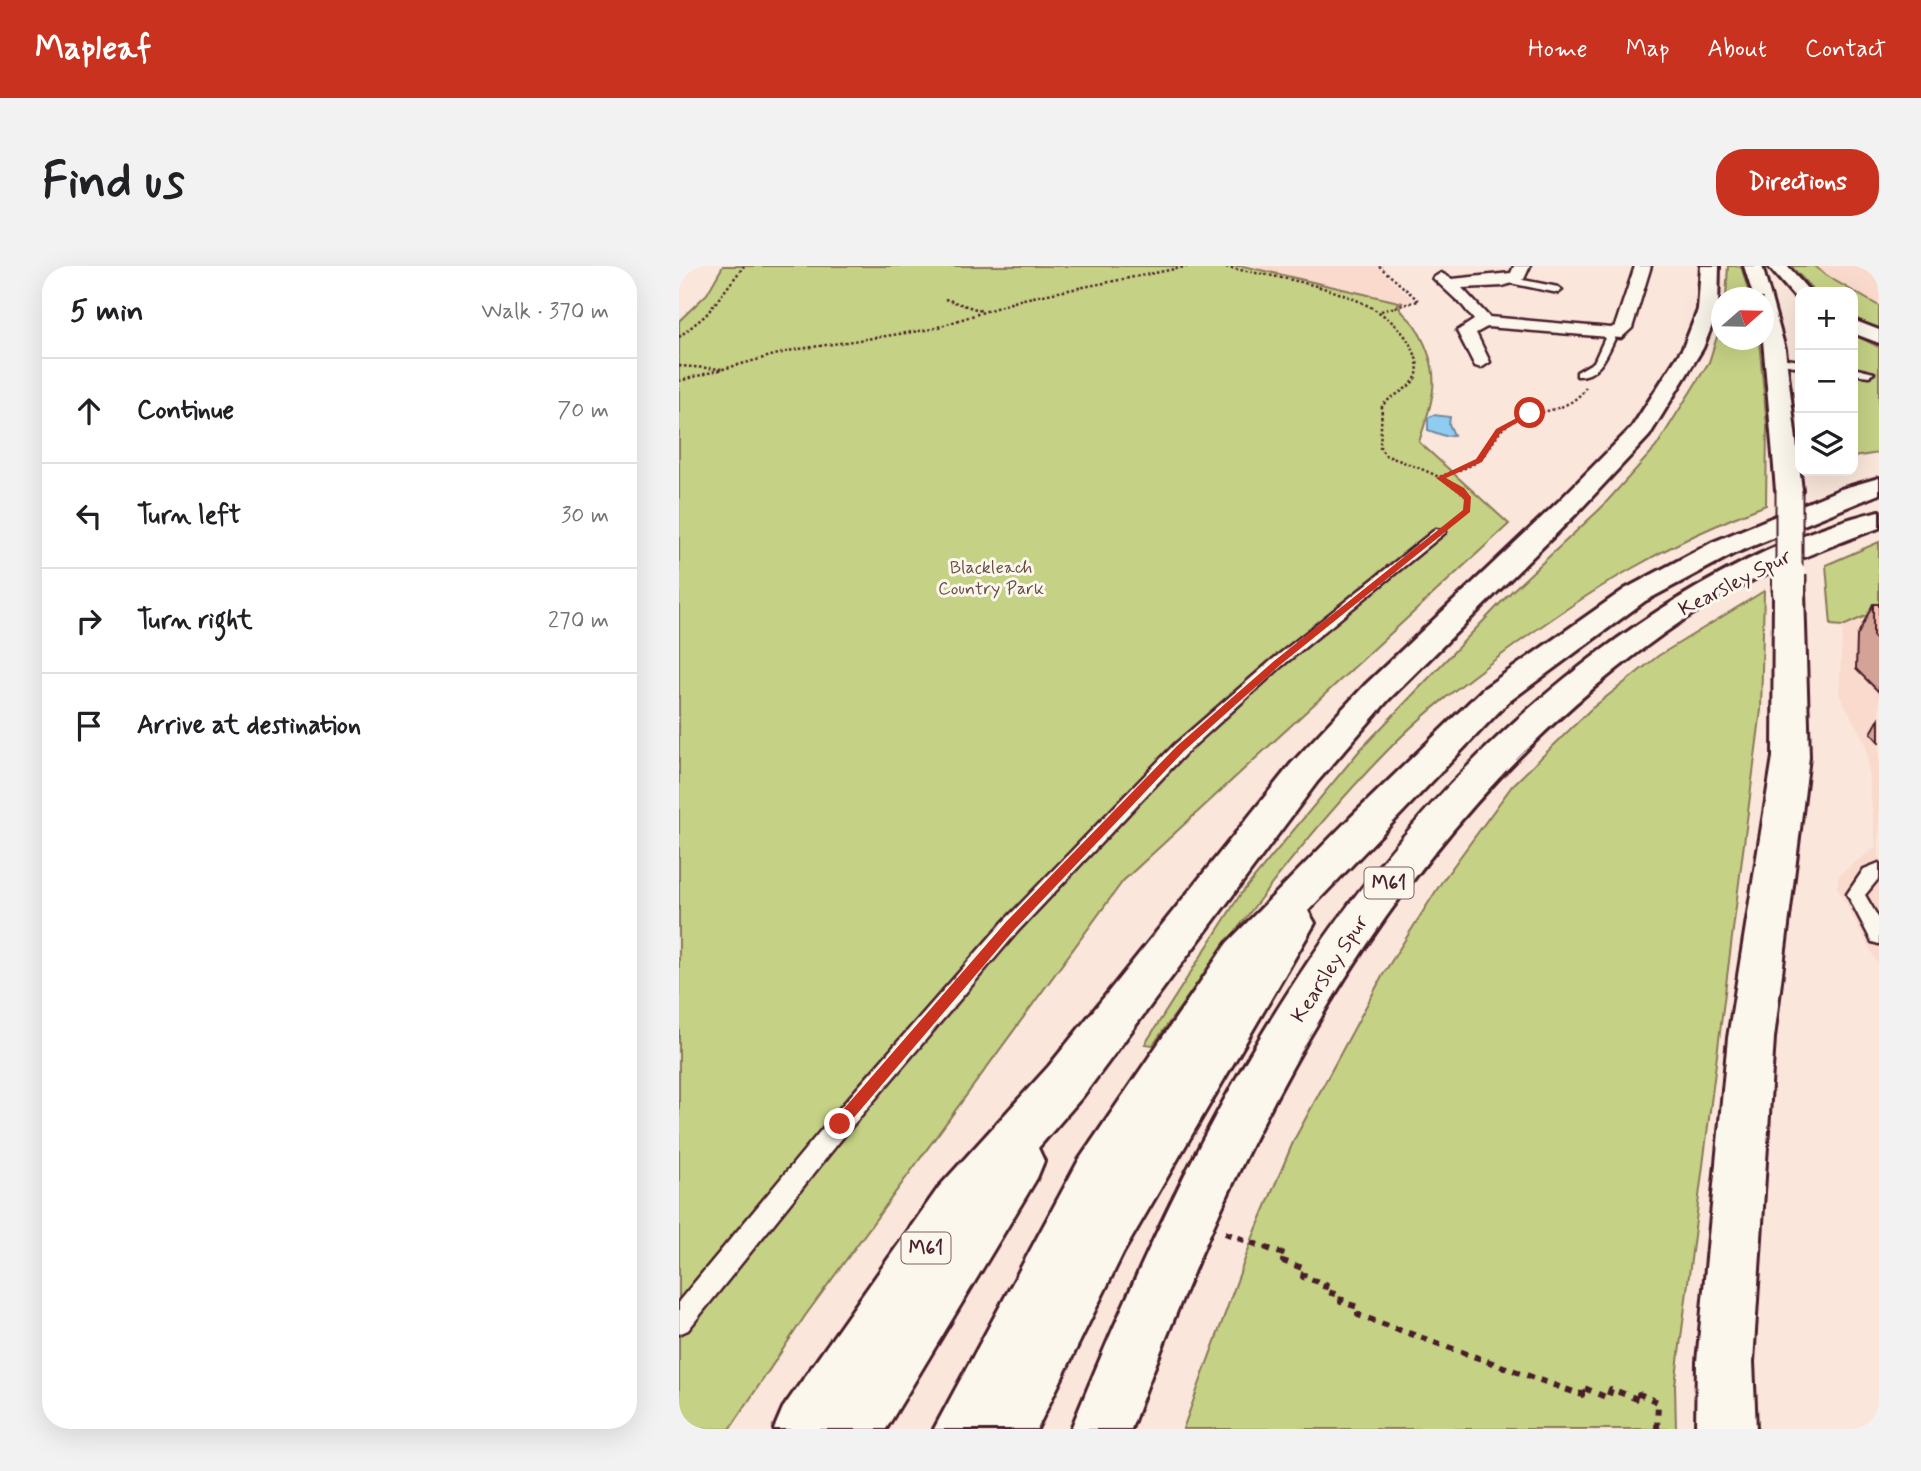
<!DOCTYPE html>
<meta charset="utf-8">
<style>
body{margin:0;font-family:Mynerve,sans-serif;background:#f2f2f2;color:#202124}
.controls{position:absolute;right:21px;top:21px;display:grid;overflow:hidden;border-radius:14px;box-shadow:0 7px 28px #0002}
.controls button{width:63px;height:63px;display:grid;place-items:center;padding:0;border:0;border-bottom:2px solid #e0e0e0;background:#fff;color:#202124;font:35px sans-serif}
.compass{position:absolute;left:1032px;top:21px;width:63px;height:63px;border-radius:50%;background:#fff;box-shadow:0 7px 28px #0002;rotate:70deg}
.stop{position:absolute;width:21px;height:21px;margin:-16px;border:5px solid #c8321e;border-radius:50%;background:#fff}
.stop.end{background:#c8321e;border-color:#fff;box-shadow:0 2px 7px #0008}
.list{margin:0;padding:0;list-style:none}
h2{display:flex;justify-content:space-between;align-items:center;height:91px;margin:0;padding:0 28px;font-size:30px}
h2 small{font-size:23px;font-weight:400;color:#757577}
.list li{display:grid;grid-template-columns:46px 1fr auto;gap:21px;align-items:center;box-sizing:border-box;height:105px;padding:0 28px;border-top:2px solid #e0e0e0}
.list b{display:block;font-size:26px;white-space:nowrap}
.list em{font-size:23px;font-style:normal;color:#757577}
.icon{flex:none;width:38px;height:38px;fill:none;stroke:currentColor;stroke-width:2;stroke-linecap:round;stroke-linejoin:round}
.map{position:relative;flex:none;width:1200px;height:1163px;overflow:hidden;border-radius:28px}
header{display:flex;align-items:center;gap:42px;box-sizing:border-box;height:98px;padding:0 35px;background:#c8321e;color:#fff}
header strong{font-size:33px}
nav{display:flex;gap:38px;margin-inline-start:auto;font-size:24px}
.intro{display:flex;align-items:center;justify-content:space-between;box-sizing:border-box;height:168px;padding:0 42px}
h1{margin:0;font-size:49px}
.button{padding:18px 32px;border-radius:28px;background:#c8321e;color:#fff;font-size:24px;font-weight:700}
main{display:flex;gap:42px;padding:0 42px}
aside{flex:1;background:#fff;border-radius:28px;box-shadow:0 7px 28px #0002}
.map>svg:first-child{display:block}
.built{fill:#f9dacd}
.green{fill:#c5d185;stroke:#887858;stroke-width:2}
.water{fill:#8ecdef;stroke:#7387a1;stroke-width:2}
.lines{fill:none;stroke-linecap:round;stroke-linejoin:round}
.service-casing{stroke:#4a1f2b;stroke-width:5}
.minor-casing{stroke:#4a1f2b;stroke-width:5}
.motorway-casing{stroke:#4a1f2b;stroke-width:6}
.path-far1{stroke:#4a1f2b;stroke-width:2.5;stroke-dasharray:2.5 2.5;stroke-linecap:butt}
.path{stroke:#4a1f2b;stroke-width:6;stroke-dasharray:7 7;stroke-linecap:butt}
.service{fill:#fbf7ec;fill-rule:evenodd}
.minor{fill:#fbf7ec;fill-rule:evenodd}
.motorway{fill:#fbf7ec;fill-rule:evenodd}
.motorway-bridge-far1-casing{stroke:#4a1f2b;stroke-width:29;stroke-linecap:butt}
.motorway-bridge-casing{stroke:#4a1f2b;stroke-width:37;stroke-linecap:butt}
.motorway-bridge-far1{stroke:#fbf7ec;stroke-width:25}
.motorway-bridge{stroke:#fbf7ec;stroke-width:32}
.wall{fill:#d4a397;stroke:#4a1f2b;stroke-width:2}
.building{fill:#f7bdb0;stroke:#4a1f2b;stroke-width:2}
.route{fill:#c8321e}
.labels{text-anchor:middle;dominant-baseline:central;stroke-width:6;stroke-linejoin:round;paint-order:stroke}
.far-park-label{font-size:18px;fill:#694c42;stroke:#fbf7ec}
.shield{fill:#fbf7ec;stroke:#7f6065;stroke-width:2}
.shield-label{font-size:19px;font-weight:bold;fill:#4a1f2b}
.street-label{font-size:21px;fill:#4a1f2b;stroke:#fbf7ec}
</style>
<header>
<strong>Mapleaf</strong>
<nav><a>Home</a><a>Map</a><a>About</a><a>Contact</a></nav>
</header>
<div class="intro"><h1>Find us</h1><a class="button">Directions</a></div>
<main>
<aside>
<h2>5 min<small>Walk · 370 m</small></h2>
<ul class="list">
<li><svg class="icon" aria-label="ahead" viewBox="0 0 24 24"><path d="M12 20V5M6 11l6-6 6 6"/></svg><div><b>Continue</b></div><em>70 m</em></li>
<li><svg class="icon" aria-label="left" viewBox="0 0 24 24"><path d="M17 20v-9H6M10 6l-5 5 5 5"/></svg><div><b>Turn left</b></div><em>30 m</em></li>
<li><svg class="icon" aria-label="right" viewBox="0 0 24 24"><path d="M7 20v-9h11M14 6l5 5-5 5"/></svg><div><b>Turn right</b></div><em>270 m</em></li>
<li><svg class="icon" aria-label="arrive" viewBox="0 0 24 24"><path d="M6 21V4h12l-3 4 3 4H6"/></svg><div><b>Arrive at destination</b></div></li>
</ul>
</aside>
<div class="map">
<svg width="1200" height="1163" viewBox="0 0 1200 1163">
<rect width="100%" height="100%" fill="#fae6da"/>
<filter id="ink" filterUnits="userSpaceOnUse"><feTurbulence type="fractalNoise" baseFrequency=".0143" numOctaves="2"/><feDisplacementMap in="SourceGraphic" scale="14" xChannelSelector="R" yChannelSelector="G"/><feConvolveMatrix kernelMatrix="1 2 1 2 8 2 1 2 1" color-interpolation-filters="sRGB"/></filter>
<g filter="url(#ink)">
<!-- built -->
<path class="built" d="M 564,0 L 697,0 L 735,35 L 724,37 Z
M 1136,0 L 1200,0 L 1200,40 L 1146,9 Z
M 1200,344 L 1200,700 L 1158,621 L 1160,609 L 1197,581 L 1187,478 L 1160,428 L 1164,360 Z"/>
<!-- green -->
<path class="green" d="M 44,0 L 564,0 L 724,37 L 719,38 C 722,49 733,53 738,63 C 764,109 755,129 740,176 L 830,258 L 444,615 L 126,1050 L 51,1163 L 0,1163 L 0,55 L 28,28 Z
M 1049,0 L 1062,0 L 1071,31 L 1047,31 Z
M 1112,0 L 1136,0 L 1146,9 L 1200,40 L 1200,64 L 1174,51 L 1174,26 L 1136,26 Z
M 1042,58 L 1042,74 L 1080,74 L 1088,161 L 1087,239 C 988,276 906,327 821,390 C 782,419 742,449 708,485 C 620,575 547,677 474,779 L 466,778 L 561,629 L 681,484 L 832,326 L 921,243 L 977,181 L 1030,96 Z
M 1174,68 L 1200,81 L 1200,187 L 1174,191 Z
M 1200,276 L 1200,344 L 1164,360 L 1152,359 L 1147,299 Z
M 1085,325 L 1082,444 L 996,1119 L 997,1163 L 504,1163 L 574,971 L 615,874 L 705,707 L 762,617 L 833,520 L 912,443 L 979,390 Z"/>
<!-- water -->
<path class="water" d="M 754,149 L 771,151 L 770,158 L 775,169 L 766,170 L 749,164 L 749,152 Z"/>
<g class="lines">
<defs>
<path id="service" d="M 829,11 L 879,21 L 883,24 L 879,27 L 826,16 Z
M 928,65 L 936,72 C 928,89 920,111 898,110 L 898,106 L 915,96 L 926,72 L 923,68 Z
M 1101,92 L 1121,95 L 1121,101 L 1098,97 L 1098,93 Z
M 1174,102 L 1195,107 L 1190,110 L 1174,108 Z
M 757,263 L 767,266 L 603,400 L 507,487 L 339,665 L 169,865 L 9,1064 L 0,1068 L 0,1035 L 153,851 L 325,655 L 495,479 L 593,394 Z
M 1200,597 L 1200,612 L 1186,629 L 1200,653 L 1200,678 L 1193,676 L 1168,628 L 1185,603 Z"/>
<path id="minor" d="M 835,0 L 851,0 L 845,13 L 824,20 L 783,22 L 810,51 L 932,62 L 936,60 L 956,0 L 972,0 L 953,62 L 942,72 L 808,61 L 797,67 L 811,96 L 802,102 L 796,100 L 778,65 L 795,54 L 784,40 L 754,12 L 762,7 L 773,13 L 832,7 Z"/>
<path id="motorway" d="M 1022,0 L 1040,0 L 1039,44 L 1024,82 L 970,170 L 897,248 L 710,433 L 638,516 L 404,830 L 359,882 L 365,895 L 358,912 L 207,1163 L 95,1163 L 104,1142 L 260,921 L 370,800 L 612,498 L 686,419 L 879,236 L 953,161 L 1004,82 L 1019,44 Z
M 1065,0 L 1083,0 L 1106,83 L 1123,224 L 1119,229 L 1101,229 L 1097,224 L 1084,74 L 1084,32 L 1075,32 Z
M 1089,0 L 1108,0 L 1131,26 L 1121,26 L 1121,31 L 1115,30 Z
M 1174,54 L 1200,64 L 1200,77 L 1174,67 Z
M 1200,212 L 1200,228 L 1054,288 L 966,335 L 828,437 L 629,645 L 636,657 L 444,987 L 358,1163 L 255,1163 L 400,894 L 548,677 L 672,551 L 804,423 L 946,323 L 1034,276 L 1162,223 Z
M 1200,245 L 1200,262 C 1134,286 1066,313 1007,352 C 722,544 568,850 452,1163 L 392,1163 C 517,857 662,571 938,373 C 1016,317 1106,268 1200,245 Z
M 1110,317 L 1120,320 L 1125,326 L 1130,491 L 1095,772 L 1074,1096 L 1077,1163 L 1017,1163 L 1018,1096 L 1049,772 L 1094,491 L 1095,326 L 1100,320 Z"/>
</defs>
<!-- service casing -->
<use href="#service" class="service-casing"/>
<!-- minor casing -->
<use href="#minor" class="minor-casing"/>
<!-- motorway casing -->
<use href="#motorway" class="motorway-casing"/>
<!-- path-far1 -->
<path class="path-far1" d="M 542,0 C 601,13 704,22 733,82 C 737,89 740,100 738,108 C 734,123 713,128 703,140 L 701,182 L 706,189 C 736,201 767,209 789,233 L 788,244 L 774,255
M 700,0 L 740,35
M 266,33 L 303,45
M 702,45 L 739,35
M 0,71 L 27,49 L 65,0
M 0,100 L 43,103
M 0,115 L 114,84 L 253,63 L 344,33 L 511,0
M 761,211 C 774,205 789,203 800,194 C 813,183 816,166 831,157 C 856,143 891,148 907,121"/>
<!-- path -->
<path class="path" d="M 546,967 L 607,989 L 604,995 L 626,1003 L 624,1011 L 647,1018 L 645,1025 L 663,1030 L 662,1036 L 679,1041 L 679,1049 L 903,1129 L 903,1121 L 929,1132 L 932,1123 L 961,1134 L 960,1128 L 979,1136 L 978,1163"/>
<!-- service -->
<use href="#service" class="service"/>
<!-- minor -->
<use href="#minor" class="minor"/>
<!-- motorway -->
<use href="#motorway" class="motorway"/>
<defs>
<path id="motorway-bridge-far1" d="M 1110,224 L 1110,310"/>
<path id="motorway-bridge" d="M 1110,308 L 1110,326"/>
</defs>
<!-- motorway-bridge-far1 casing -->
<use href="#motorway-bridge-far1" class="motorway-bridge-far1-casing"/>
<!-- motorway-bridge casing -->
<use href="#motorway-bridge" class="motorway-bridge-casing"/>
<!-- motorway-bridge-far1 -->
<use href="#motorway-bridge-far1" class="motorway-bridge-far1"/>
<!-- motorway-bridge -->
<use href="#motorway-bridge" class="motorway-bridge"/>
</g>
<!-- wall -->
<path class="wall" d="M 1194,338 L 1200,338 L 1200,426 L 1177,403 L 1178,370 Z
M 1200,453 L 1200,476 L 1192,467 Z"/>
<!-- building -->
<path class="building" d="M 1194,338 L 1200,338 L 1200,376 L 1194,370 Z"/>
</g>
<!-- route -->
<path class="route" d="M 849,146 L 855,147 L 822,166 L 803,196 L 767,212 L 785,222 L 792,231 L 791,246 L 601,399 L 505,485 L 336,663 L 166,862 L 156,862 L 156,853 L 327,656 L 498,480 L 595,395 L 784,244 L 785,233 L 757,212 L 797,193 L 817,163 Z"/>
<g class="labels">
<!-- far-park labels -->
<g class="far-park-label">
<text x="312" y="302">Blackleach<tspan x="312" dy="21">Country Park</tspan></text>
</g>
<!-- shield labels -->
<g class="shield">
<rect x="685.5" y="601.5" width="49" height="31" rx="5"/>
<rect x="222.5" y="966.5" width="49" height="31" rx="5"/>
</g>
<g class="shield-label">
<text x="710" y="617">M61</text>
<text x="247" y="982">M61</text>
</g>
<!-- street labels -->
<g class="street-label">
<text transform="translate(1056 317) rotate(-27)">Kearsley Spur</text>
<text transform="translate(651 703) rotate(-57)">Kearsley Spur</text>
</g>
</g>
</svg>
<div class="controls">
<button>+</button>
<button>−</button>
<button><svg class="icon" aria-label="layers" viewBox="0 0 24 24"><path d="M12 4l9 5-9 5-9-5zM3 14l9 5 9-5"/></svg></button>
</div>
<svg class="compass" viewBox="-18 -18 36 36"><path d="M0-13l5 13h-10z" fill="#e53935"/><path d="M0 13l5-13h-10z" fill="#757577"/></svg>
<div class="stop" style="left:851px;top:147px"></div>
<div class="stop end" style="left:161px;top:858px"></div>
</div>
</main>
